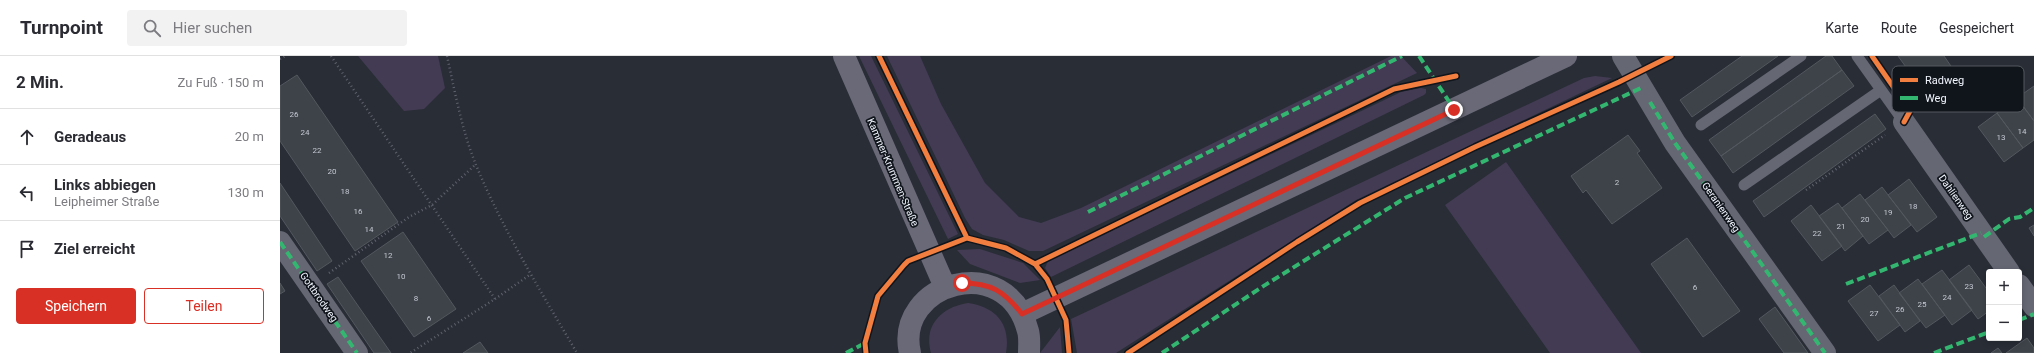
<!DOCTYPE html>
<html lang="de">
<meta charset="utf-8">
<style>
body{margin:0;font-family:Roboto,sans-serif;background:#f2f2f3;color:#2b2b33}
.controls{position:absolute;right:12px;bottom:12px;display:grid;overflow:hidden;border-radius:4px;box-shadow:0 2px 6px #0003}
.controls button{width:36px;height:36px;display:grid;place-items:center;padding:0;border:0;border-bottom:1px solid #e1e1e2;background:#fff;color:#2b2b33;font:20px sans-serif}
.stop{position:absolute;width:12px;height:12px;margin:-9px;border:3px solid #d93025;border-radius:50%;background:#fff}
.stop.end{background:#d93025;border-color:#fff;box-shadow:0 1px 4px #0008}
.list{margin:0;padding:0;list-style:none}
h2{display:flex;justify-content:space-between;align-items:center;height:52px;margin:0;padding:0 16px;font-size:17px}
h2 small{font-size:13px;font-weight:400;color:#7c7c81}
.list li{display:grid;grid-template-columns:26px 1fr auto;gap:12px;align-items:center;box-sizing:border-box;height:56px;padding:0 16px;border-top:1px solid #e1e1e2}
.list b{display:block;font-size:15px;white-space:nowrap}
.list p{margin:0;font-size:13px;white-space:nowrap;color:#7c7c81}
.list em{font-size:13px;font-style:normal;color:#7c7c81}
.actions{display:flex;gap:8px;padding:12px 16px}
.actions a{flex:1;padding:9px 0;border:1px solid #d93025;border-radius:4px;text-align:center;font-size:14px;color:#d93025}
.actions .main{background:#d93025;color:#fff}
.icon{flex:none;width:22px;height:22px;fill:none;stroke:currentColor;stroke-width:2;stroke-linecap:round;stroke-linejoin:round}
.map{position:relative;flex:none;width:1754px;height:297px;overflow:hidden}
header{display:flex;align-items:center;gap:24px;box-sizing:border-box;height:56px;padding:0 20px;background:#fff;border-bottom:1px solid #e1e1e2}
header strong{font-size:19px}
nav{display:flex;gap:22px;margin-inline-start:auto;font-size:14px}
.search{width:280px;height:36px;background:#f2f2f3;display:flex;align-items:center;gap:10px;box-sizing:border-box;padding:0 14px;border-radius:4px;color:#7c7c81;font-size:15px}
main{display:flex}
aside{flex:1;background:#fff}
.map>svg:first-child{display:block}
.green{fill:#433b53}
.building{fill:#3e434a;stroke:#53585f}
.lines{fill:none;stroke-linecap:round;stroke-linejoin:round}
.path{stroke:#60636d;stroke-width:2.5;stroke-dasharray:1 3;stroke-linecap:butt}
.lane{stroke:#656773;stroke-width:11}
.street{stroke:#656773;stroke-width:22}
.secondary{stroke:#696977;stroke-width:22}
.quiet{stroke:#33b770;stroke-width:4;stroke-dasharray:8 4;stroke-linecap:butt}
.cycleway-casing{stroke:#10141b;stroke-width:8}
.cycleway{stroke:#f27e40;stroke-width:5}
.route{stroke:#d93025;stroke-width:5}
.labels{text-anchor:middle;dominant-baseline:central;stroke-width:3.5;stroke-linejoin:round;paint-order:stroke}
.number-label{font-size:8px;fill:#c4c8d1}
.street-label{font-size:10px;fill:#f1f5fe;stroke:#10141b}
.key{fill:#10141b;stroke:#54585f;stroke-width:1}
.key-label{font-size:11px;fill:#f1f5fe}
</style>
<header>
<strong>Turnpoint</strong>
<div class="search"><svg class="icon" aria-label="search" viewBox="0 0 24 24"><circle cx="10" cy="10" r="6"/><path d="M15 15l6 6"/></svg>Hier suchen</div>
<nav><a>Karte</a><a>Route</a><a>Gespeichert</a></nav>
</header>
<main>
<aside>
<h2>2 Min.<small>Zu Fuß · 150 m</small></h2>
<ul class="list">
<li><svg class="icon" aria-label="ahead" viewBox="0 0 24 24"><path d="M12 20V5M6 11l6-6 6 6"/></svg><div><b>Geradeaus</b></div><em>20 m</em></li>
<li><svg class="icon" aria-label="left" viewBox="0 0 24 24"><path d="M17 20v-9H6M10 6l-5 5 5 5"/></svg><div><b>Links abbiegen</b><p>Leipheimer Straße</p></div><em>130 m</em></li>
<li><svg class="icon" aria-label="arrive" viewBox="0 0 24 24"><path d="M6 21V4h12l-3 4 3 4H6"/></svg><div><b>Ziel erreicht</b></div></li>
</ul>
<div class="actions"><a class="main">Speichern</a><a>Teilen</a></div>
</aside>
<div class="map">
<svg width="1754" height="297" viewBox="0 0 1754 297">
<rect width="100%" height="100%" fill="#292d36"/>
<!-- green -->
<path class="green" d="M 78,0 L 158,0 L 165,32 L 144,53 L 124,55 Z
M 579,0 L 591,0 L 678,178 L 668,183 Z
M 607,0 L 640,0 L 661,48 L 705,127 L 739,161 L 761,167 L 801,152 L 1111,0 L 1121,0 L 1137,17 L 763,195 L 749,195 L 724,184 L 703,179 L 692,173 L 685,162 Z
M 1315,20 L 1332,22 L 1076,144 L 836,297 L 797,297 L 791,263 L 1304,22 Z
M 1141,32 L 1146,33 L 1146,37 L 1144,39 L 771,221 L 765,212 L 768,205 L 1121,36 Z
M 1226,106 L 1361,297 L 1270,297 L 1165,149 Z
M 700,193 L 743,207 L 760,224 L 740,227 L 690,208 L 677,194 Z
M 688,247 C 716,251 731,268 726,297 L 651,297 C 643,269 662,251 688,247 Z
M 780,271 L 782,297 L 760,297 Z"/>
<!-- building -->
<path class="building" d="M 1462,0 L 1498,0 L 1412,61 L 1400,44 Z
M 1546,0 L 1552,0 L 1562,14 L 1441,100 L 1429,84 Z
M 1618,0 L 1664,0 L 1684,29 L 1654,50 Z
M 1562,14 L 1574,30 L 1453,117 L 1441,100 Z
M 17,19 L 118,166 L 75,195 L 0,85 L 0,30 Z
M 1754,30 L 1754,65 L 1737,42 Z
M 1737,42 L 1754,65 L 1754,84 L 1743,92 L 1717,57 Z
M 1717,57 L 1743,92 L 1724,106 L 1698,71 Z
M 1595,58 L 1606,73 L 1484,161 L 1473,145 Z
M 1348,79 L 1360,95 L 1357,97 L 1382,132 L 1332,168 L 1306,134 L 1303,137 L 1291,120 Z
M 1629,123 L 1657,161 L 1637,176 L 1608,139 Z
M 0,127 L 52,205 L 37,215 L 0,160 Z
M 1602,131 L 1631,169 L 1614,182 L 1585,144 Z
M 1580,138 L 1608,174 L 1589,188 L 1562,152 Z
M 1558,147 L 1583,180 L 1565,195 L 1539,160 Z
M 1531,149 L 1562,190 L 1542,205 L 1511,165 Z
M 1754,169 L 1754,180 L 1749,172 Z
M 123,176 L 176,253 L 134,281 L 81,205 Z
M 1407,182 L 1460,255 L 1423,281 L 1371,208 Z
M 1689,209 L 1709,236 L 1709,255 L 1698,263 L 1669,224 Z
M 1662,214 L 1692,254 L 1672,269 L 1642,228 Z
M 58,221 L 111,297 L 94,297 L 47,228 Z
M 1638,223 L 1665,259 L 1646,272 L 1619,237 Z
M 0,227 L 5,235 L 0,238 Z
M 1590,229 L 1620,269 L 1598,285 L 1568,245 Z
M 1614,229 L 1640,265 L 1625,276 L 1599,240 Z
M 1495,251 L 1528,297 L 1504,297 L 1479,263 Z
M 1747,282 L 1754,292 L 1754,297 L 1726,297 Z
M 200,286 L 208,297 L 183,297 Z
M 1718,292 L 1722,297 L 1711,297 Z"/>
<g class="lines">
<!-- path -->
<path class="path" d="M 51,0 L 215,243 L 130,297
M 167,0 C 175,36 182,75 196,109 C 223,174 261,236 297,297
M 0,3 L 5,0
M 1526,134 L 1605,79
M 49,217 L 129,161 L 152,149 L 196,108
M 215,243 L 251,218"/>
<!-- lane -->
<path class="lane" d="M 1577,0 L 1624,66
M 1421,69 L 1521,0
M 1464,129 L 1601,34"/>
<!-- street -->
<path class="street" d="M 1343,0 L 1395,87 L 1545,297
M 1624,66 L 1729,216
M 0,186 L 77,297
M 1739,229 L 1754,250"/>
<!-- secondary -->
<path class="secondary" d="M 564,0 L 665,231
M 742,258 L 1286,0
M 630,297 C 614,227 727,193 748,275 C 750,282 749,290 749,297"/>
<!-- quiet -->
<path class="quiet" d="M 1139,0 L 1174,53
M 1370,46 L 1395,87 L 1545,297
M 808,156 L 1122,0
M 1704,181 L 1729,163 L 1740,161 L 1754,152
M 0,186 L 77,297
M 1566,228 L 1701,177
M 1739,264 L 1754,258
M 566,297 L 585,287
M 882,297 L 982,231 L 1125,142 L 1361,32
M 1654,297 L 1709,276"/>
<defs>
<path id="cycleway" d="M 599,0 L 687,182
M 1592,0 L 1630,55 L 1624,66
M 755,208 L 1114,33 L 1176,20
M 586,297 L 585,287 L 598,240 L 624,209 L 628,205 L 687,182 L 726,192 L 755,208 L 767,223 L 786,264 L 789,297
M 848,297 L 1017,186 L 1080,147 L 1195,91 L 1339,26 L 1391,0"/>
</defs>
<!-- cycleway casing -->
<use href="#cycleway" class="cycleway-casing"/>
<!-- cycleway -->
<use href="#cycleway" class="cycleway"/>
</g>
<g class="lines">
<!-- route -->
<path class="route" d="M 682,227 C 711,227 724,235 742,258 L 1174,54"/>
</g>
<g class="labels">
<!-- number labels -->
<g class="number-label">
<text x="14" y="58">26</text>
<text x="1742" y="75">14</text>
<text x="25" y="76">24</text>
<text x="1721" y="81">13</text>
<text x="37" y="94">22</text>
<text x="52" y="115">20</text>
<text x="1337" y="126">2</text>
<text x="65" y="135">18</text>
<text x="1633" y="150">18</text>
<text x="78" y="155">16</text>
<text x="1608" y="156">19</text>
<text x="1585" y="163">20</text>
<text x="1561" y="170">21</text>
<text x="89" y="173">14</text>
<text x="1537" y="177">22</text>
<text x="108" y="199">12</text>
<text x="121" y="220">10</text>
<text x="1689" y="230">23</text>
<text x="1415" y="231">6</text>
<text x="1667" y="241">24</text>
<text x="136" y="242">8</text>
<text x="1642" y="248">25</text>
<text x="1620" y="253">26</text>
<text x="1594" y="257">27</text>
<text x="149" y="262">6</text>
</g>
<!-- street labels -->
<g class="street-label">
<text transform="translate(613 116) rotate(67)">Kammer-Krummen-Straße</text>
<text transform="translate(1676 141) rotate(55)">Dahlienweg</text>
<text transform="translate(1441 151) rotate(55)">Geranienweg</text>
<text transform="translate(39 241) rotate(55)">Gottbrodweg</text>
</g>
</g>
<!-- legend -->
<rect x="1612" y="10" width="132" height="46" rx="6" class="key"/>
<rect x="1620" y="22" width="18" height="4" fill="#f27e40"/>
<rect x="1620" y="40" width="18" height="4" fill="#33b770"/>
<g class="key-label">
<text x="1645" y="28">Radweg</text>
<text x="1645" y="46">Weg</text>
</g>
</svg>
<div class="controls">
<button>+</button>
<button>−</button>
</div>
<div class="stop" style="left:682px;top:227px"></div>
<div class="stop end" style="left:1174px;top:54px"></div>
</div>
</main>
